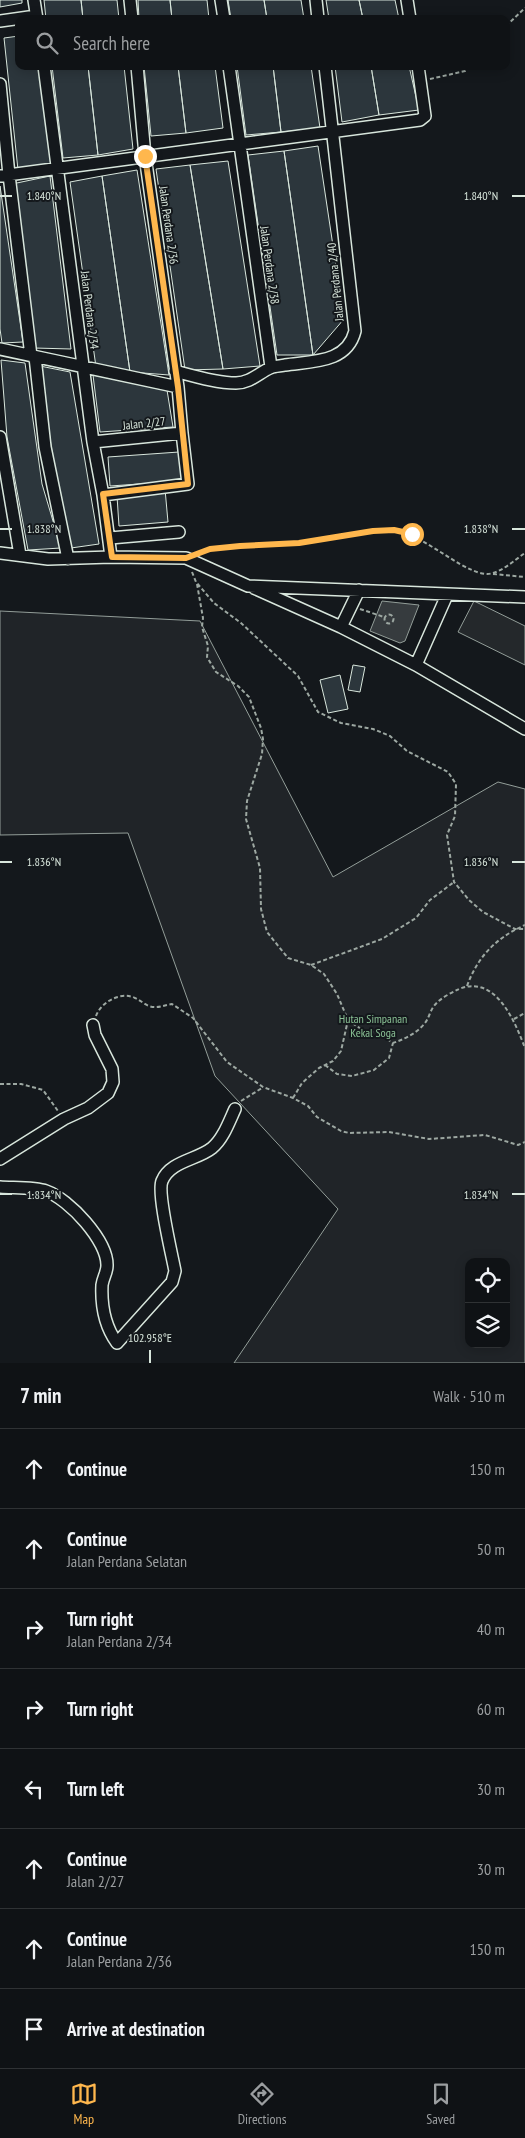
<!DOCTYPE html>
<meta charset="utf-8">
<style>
body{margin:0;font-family:"PT Sans Narrow",sans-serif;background:#181b1e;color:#f1f3f6}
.controls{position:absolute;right:15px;bottom:15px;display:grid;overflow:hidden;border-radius:10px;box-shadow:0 2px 12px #0003}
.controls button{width:45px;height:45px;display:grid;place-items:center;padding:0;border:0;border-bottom:1px solid #2f3234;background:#0f1215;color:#f1f3f6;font:25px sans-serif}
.stop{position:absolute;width:15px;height:15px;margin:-11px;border:4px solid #ffb74d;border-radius:50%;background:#fff}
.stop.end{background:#ffb74d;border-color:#fff;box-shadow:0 1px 5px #0008}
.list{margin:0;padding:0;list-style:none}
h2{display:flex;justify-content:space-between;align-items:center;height:65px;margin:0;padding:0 20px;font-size:21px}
h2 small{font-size:16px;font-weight:400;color:#9b9ea0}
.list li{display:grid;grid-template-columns:32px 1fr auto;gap:15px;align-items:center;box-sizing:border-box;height:80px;padding:0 20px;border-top:1px solid #2f3234}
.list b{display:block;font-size:19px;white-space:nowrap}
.list p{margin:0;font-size:16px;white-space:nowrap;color:#9b9ea0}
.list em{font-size:16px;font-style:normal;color:#9b9ea0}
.icon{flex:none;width:28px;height:28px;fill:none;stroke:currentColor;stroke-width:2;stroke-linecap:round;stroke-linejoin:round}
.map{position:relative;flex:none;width:525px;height:1363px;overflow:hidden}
.search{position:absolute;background:#0f1215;box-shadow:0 2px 12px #0003;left:15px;right:15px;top:15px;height:55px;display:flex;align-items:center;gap:12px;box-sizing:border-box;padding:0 18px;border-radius:10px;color:#9b9ea0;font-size:19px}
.sheet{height:705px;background:#0f1215}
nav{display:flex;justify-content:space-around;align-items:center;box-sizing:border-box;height:70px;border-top:1px solid #2f3234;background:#0f1215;font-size:14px;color:#9b9ea0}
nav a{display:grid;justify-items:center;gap:2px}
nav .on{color:#ffb74d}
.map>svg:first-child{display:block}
.green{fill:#202428;stroke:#939e99;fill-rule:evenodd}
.parking{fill:#24282b;stroke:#939e99}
.water{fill:#363b3e;stroke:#939e99}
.building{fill:#2c363c;stroke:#d8e6dc}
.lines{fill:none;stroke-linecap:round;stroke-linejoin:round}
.minor-casing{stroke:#d8e6dc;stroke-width:14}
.path{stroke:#9da8a2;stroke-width:2;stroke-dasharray:4 2.5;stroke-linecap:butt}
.minor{stroke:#14181c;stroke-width:11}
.route{stroke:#ffb74d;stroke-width:6}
.ticks{fill:none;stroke:#d8e6dc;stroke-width:2}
.labels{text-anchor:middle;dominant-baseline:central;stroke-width:4;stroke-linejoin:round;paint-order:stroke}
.street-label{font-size:12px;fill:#d8e6dc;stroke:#14181c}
.park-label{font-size:12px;fill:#8ac095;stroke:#14181c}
.ticks-label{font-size:12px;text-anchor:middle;fill:#d8e6dc;stroke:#14181c;stroke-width:4;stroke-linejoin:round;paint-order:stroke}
</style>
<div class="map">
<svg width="525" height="1363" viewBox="0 0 525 1363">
<rect width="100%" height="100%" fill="#14181c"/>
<!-- green -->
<path class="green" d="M 0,611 L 200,621 L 333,877 L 498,782 L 525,789 L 525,1363 L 234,1363 L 338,1209 L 215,1076 L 128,833 L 0,835 ZM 469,1262 L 506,1262 L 506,1344 L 469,1344 Z"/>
<!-- parking -->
<path class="parking" d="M 474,601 L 525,626 L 525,665 L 458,632 Z"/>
<!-- water -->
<path class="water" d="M 382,601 L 419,605 L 405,641 L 400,643 L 370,631 Z"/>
<!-- building -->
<path class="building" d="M 0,0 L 22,0 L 22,3 L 0,7 Z
M 44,0 L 81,0 L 83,19 L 46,19 Z
M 81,0 L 117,0 L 119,19 L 83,19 Z
M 138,0 L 170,0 L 172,19 L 139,19 Z
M 170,0 L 207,0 L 209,19 L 172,19 Z
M 228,0 L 264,0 L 267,19 L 231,19 Z
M 264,0 L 301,0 L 304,19 L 267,19 Z
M 326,0 L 359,0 L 363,19 L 329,19 Z
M 359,0 L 395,0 L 399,19 L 363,19 Z
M 19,36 L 19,66 L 41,66 L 53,164 L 18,170 L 4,38 Z
M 52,66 L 88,66 L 98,155 L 63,158 Z
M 88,66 L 124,66 L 133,149 L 98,155 Z
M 144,66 L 178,66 L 186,133 L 151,136 Z
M 178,66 L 215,66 L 223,128 L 186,133 Z
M 237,66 L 273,66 L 281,132 L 246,135 Z
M 273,66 L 311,66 L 320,128 L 281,132 Z
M 335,66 L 371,66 L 379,115 L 342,122 Z
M 371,66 L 409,66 L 419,110 L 379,115 Z
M 318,146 L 344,319 L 313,355 L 284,151 Z
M 284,151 L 313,355 L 277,355 L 248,155 Z
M 228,161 L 260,366 L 223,369 L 190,165 Z
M 190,165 L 223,369 L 185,370 L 156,169 Z
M 137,170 L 169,375 L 130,372 L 102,176 Z
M 50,176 L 71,349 L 34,348 L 12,184 Z
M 102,176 L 130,372 L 96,367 L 70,182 Z
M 0,186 L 23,342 L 2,343 L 0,329 Z
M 1,360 L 25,363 L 42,484 L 61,548 L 28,550 L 7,437 Z
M 40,366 L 70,372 L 99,544 L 71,548 L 53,460 Z
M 93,375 L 167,390 L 173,427 L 100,432 Z
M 179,452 L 183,481 L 110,486 L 108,457 Z
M 165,489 L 168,522 L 119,526 L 117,496 Z
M 353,665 L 365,667 L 360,692 L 348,690 Z
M 340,675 L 348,709 L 328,713 L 320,680 Z"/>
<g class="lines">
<defs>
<path id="minor" d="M 34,0 L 37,19
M 130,0 L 132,19
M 221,0 L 224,19
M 316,0 L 318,19
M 407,0 L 410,19
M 0,21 L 36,16
M 44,66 L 93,442 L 103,495 L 111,557
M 229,66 L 271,367
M 0,84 L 9,175 L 31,356
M 0,176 L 420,120 L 425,116 L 418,66
M 0,349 L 178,387
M 35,357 L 45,447 L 68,559
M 175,371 C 194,376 216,383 236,383 C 250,383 259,373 270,368 C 274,366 281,366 285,365 C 313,361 347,363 355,331 L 325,66
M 0,437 L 20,555
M 93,442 L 182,433 L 178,387 L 145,156 L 137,66
M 103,495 L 188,484 L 182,433
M 110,538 L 179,532
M 0,553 L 48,559 L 111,557 L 186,558 L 248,586 L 525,597
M 254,588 L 341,627 L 416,665 L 525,729
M 341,627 L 359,590
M 416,665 L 447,595
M 0,1159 L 64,1119 L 88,1108 L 108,1093 L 113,1082 L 112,1069 L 95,1035 L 93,1025
M 0,1187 C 13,1188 35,1187 46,1191 C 69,1199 108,1241 107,1266 C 107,1272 103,1278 102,1285 C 101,1306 104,1325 117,1343 L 172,1282 L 175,1271 C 172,1255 157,1193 162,1181 C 170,1161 197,1160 212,1148 C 223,1139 229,1122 235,1109"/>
</defs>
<!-- minor casing -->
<use href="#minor" class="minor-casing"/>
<!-- path -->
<path class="path" d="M 506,26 L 525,8
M 430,79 L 465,71 L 470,66
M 200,553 C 230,541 265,547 298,543 C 330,540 362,527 395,531 C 426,534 470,581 493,573 C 504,570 516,559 525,553
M 192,572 L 196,582 L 214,603 L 241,623 L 298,676 L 318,712 L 341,723 L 373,729 L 390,736 L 407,751 L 448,772 L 456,784 L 455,816 L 447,835 L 454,882 L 469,900 L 483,912 L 515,929 L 525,929
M 493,574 L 525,577
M 197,584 L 203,618 L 202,627 L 208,646 L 207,657 L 216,672 L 238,686 L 249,697 L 261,728 L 263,739 L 262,754 L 247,801 L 246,819 L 260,868 L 261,909 L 267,932 L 288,958 L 311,965 L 324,974 L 337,994 L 348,1020 L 364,1031 L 378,1033 L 393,1043 C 405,1039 417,1033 425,1023 C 429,1018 430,1011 434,1006 C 440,998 451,993 459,989 C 496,974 515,1022 525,1048
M 360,609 L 384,617
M384.5 619a4.5 4.5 0 1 1 9 0a4.5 4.5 0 1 1-9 0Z
M 311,965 L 382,939 L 416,918 L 430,900 L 454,882
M 467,986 C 478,956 496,938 525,925
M 96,1016 C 101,1002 121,991 135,998 C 140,1000 144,1004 149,1006 C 157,1009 164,1005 172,1004 L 193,1018 L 227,1062 L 263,1087 L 293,1098 L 308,1106 L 317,1117 L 341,1131 L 349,1133 L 389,1132 L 429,1139 L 485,1135 L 518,1145 L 525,1142
M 514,1019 L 525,1013
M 325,1065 L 337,1074 L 352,1076 L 374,1070 L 389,1058 L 393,1043
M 0,1084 L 21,1084 L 43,1090 L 58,1111
M 293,1098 L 302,1083 L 319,1068 L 333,1061 L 341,1051 L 348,1020
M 241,1101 L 262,1088"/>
<!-- minor -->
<use href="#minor" class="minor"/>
</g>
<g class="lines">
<!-- route -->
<path class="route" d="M 145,156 L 178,387 L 188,484 L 103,494 L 112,557 L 186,558 L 210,549 L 240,546 L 299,543 L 373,531 L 394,530 L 412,534"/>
</g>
<!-- ticks -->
<path class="ticks" d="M 0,196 L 12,196M 512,196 L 525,196M 0,529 L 12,529M 512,529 L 525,529M 0,862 L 12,862M 512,862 L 525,862M 0,1194 L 12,1194M 512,1194 L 525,1194M 150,1350 L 150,1363"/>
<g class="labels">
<!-- street labels -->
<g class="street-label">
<text transform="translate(169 225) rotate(82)">Jalan Perdana 2/36</text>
<text transform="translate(270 265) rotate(82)">Jalan Perdana 2/38</text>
<text transform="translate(335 282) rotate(-96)">Jalan Perdana 2/40</text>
<text transform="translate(90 310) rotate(83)">Jalan Perdana 2/34</text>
<text transform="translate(144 423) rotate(-6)">Jalan 2/27</text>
</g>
<!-- park labels -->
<g class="park-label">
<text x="373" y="1018">Hutan Simpanan<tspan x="373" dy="14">Kekal Soga</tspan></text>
</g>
</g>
<g class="ticks-label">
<text x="44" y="200">1.840°N</text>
<text x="481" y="200">1.840°N</text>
<text x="44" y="533">1.838°N</text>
<text x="481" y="533">1.838°N</text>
<text x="44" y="866">1.836°N</text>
<text x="481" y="866">1.836°N</text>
<text x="44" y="1199">1.834°N</text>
<text x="481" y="1199">1.834°N</text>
<text x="150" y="1342">102.958°E</text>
</g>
</svg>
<div class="controls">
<button><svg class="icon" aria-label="locate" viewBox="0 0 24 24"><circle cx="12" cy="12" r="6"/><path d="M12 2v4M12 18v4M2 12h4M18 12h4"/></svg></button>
<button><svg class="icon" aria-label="layers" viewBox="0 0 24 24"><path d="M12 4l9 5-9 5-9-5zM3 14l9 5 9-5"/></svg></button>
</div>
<div class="stop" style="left:412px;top:534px"></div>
<div class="stop end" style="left:145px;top:156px"></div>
<div class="search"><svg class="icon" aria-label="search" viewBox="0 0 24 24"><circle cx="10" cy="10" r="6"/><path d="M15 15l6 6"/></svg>Search here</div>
</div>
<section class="sheet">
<h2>7 min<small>Walk · 510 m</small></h2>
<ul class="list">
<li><svg class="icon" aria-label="ahead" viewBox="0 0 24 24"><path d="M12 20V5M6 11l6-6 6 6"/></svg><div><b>Continue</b></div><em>150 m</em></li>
<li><svg class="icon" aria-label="ahead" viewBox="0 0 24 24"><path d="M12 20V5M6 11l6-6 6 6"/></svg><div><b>Continue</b><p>Jalan Perdana Selatan</p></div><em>50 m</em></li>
<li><svg class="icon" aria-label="right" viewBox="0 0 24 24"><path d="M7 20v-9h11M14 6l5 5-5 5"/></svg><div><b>Turn right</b><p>Jalan Perdana 2/34</p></div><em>40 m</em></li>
<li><svg class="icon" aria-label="right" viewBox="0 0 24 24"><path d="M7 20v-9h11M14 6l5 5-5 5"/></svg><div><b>Turn right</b></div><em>60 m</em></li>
<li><svg class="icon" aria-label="left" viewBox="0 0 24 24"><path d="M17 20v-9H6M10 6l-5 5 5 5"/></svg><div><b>Turn left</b></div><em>30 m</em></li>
<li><svg class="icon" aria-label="ahead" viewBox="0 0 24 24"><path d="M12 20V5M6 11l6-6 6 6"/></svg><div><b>Continue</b><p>Jalan 2/27</p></div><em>30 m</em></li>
<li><svg class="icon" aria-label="ahead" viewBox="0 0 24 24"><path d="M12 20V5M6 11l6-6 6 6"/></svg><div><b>Continue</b><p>Jalan Perdana 2/36</p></div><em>150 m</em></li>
<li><svg class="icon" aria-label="arrive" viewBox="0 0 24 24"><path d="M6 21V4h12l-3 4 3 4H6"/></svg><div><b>Arrive at destination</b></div></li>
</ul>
</section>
<nav>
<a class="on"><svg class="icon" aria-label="map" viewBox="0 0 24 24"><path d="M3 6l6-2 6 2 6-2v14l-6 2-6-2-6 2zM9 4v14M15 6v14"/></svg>Map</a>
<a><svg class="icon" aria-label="directions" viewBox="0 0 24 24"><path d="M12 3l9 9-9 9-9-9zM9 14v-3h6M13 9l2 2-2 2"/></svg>Directions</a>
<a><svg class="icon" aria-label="saved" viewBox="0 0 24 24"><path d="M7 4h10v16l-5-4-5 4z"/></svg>Saved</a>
</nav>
